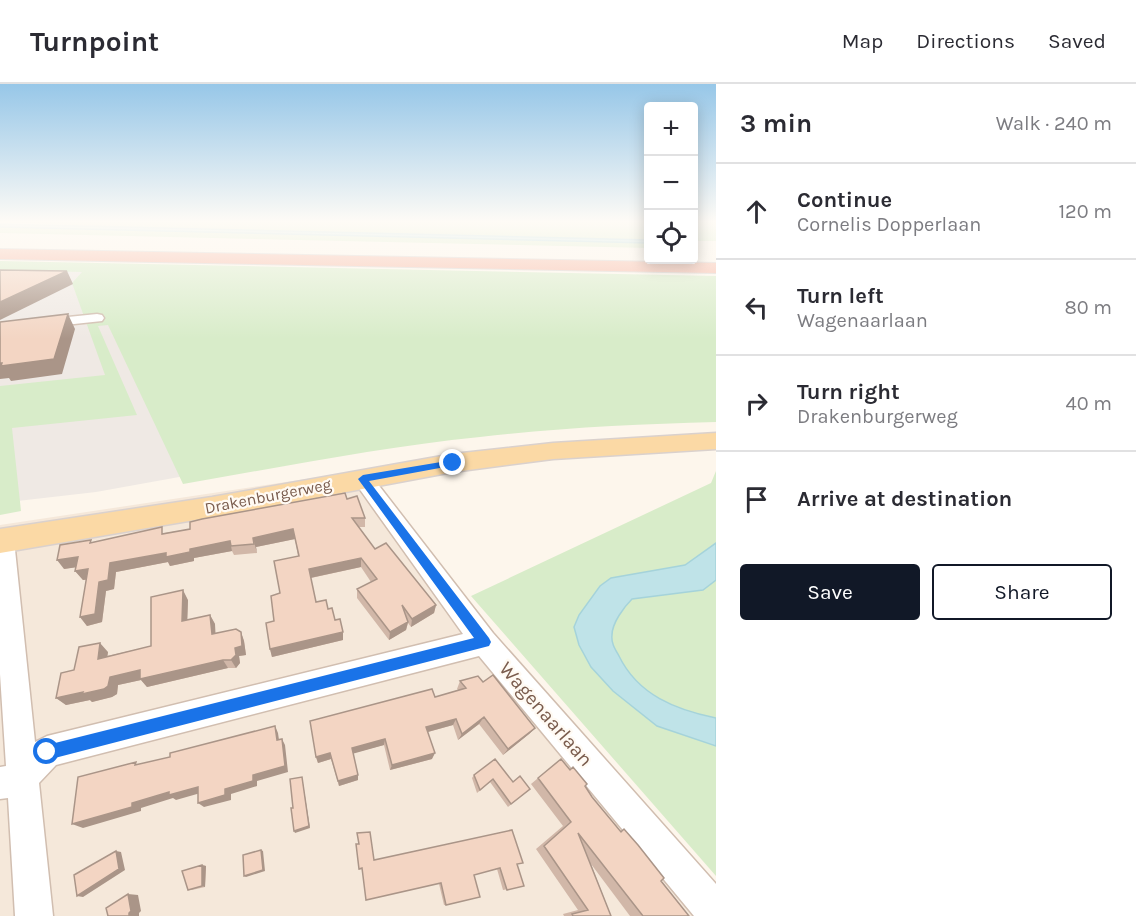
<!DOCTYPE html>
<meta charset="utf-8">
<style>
body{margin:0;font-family:Karla,sans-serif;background:#f7f7f7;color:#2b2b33}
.controls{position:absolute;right:18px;top:18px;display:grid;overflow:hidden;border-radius:6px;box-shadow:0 3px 15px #0003}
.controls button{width:54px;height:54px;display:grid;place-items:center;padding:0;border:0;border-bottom:2px solid #e1e1e2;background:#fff;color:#2b2b33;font:30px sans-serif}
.stop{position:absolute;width:18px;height:18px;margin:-14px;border:4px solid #1a73e8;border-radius:50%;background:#fff}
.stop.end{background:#1a73e8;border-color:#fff;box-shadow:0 2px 6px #0008}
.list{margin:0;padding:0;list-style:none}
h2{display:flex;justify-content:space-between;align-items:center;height:78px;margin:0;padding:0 24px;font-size:26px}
h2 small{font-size:20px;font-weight:400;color:#7c7c81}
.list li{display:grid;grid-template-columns:39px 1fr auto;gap:18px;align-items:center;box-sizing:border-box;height:96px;padding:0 24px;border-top:2px solid #e1e1e2}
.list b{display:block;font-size:22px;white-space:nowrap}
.list p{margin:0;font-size:20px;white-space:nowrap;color:#7c7c81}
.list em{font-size:20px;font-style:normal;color:#7c7c81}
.actions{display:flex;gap:12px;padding:18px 24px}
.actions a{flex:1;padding:14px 0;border:2px solid #111827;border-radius:6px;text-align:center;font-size:21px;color:#111827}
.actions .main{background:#111827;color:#fff}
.icon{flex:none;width:33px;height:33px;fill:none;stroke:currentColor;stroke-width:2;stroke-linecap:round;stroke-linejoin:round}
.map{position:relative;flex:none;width:716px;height:832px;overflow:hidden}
header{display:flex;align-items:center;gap:36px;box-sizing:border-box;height:84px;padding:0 30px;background:#fff;border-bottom:2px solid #e1e1e2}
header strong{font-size:28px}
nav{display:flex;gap:33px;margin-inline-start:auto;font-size:21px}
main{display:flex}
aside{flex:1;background:#fff}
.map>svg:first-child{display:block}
.residential{fill:#f5e8da}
.industrial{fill:#efe9e4}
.green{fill:#d8ecc9}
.water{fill:#bfe3e8;stroke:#a5d3da;stroke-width:1.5}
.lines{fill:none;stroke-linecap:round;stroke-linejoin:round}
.minor-casing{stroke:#d1beb0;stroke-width:3}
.major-casing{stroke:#dad1cd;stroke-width:3}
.highway-casing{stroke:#dad1cd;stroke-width:2}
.minor{fill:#fff;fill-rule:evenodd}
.major{fill:#fbd9a5;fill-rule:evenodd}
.highway{fill:#f7b7a3;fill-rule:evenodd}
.wall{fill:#d1b7a8}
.shaded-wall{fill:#aa9588}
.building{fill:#f3d5c3;stroke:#aa9588;stroke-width:1.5}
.route{fill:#1a73e8}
.labels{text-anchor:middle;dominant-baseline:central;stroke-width:4.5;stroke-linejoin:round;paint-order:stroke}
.street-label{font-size:16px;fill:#7a5c4d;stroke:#fffaf3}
.near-street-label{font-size:20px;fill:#7a5c4d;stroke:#fffaf3}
</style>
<header>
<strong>Turnpoint</strong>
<nav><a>Map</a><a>Directions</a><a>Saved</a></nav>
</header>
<main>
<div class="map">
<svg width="716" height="832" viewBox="0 0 716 832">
<rect width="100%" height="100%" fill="#fdf6ec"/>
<!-- residential -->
<path class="residential" d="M 353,388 L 716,829 L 716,832 L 0,832 L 0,441 Z"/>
<!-- industrial -->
<path class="industrial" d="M 0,184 L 103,186 L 207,388 L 96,408 L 0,419 Z"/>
<!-- green -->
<path class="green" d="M 0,138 L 648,138 L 648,156 L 172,145 Z
M 694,138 L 716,138 L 716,157 L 694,157 Z
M 0,143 L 648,159 L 648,164 L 0,149 Z
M 0,177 L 716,192 L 716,338 C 637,340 558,344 480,353 C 381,363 282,383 183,400 L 108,241 L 98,242 L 137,331 L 12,344 L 21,427 L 0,431 L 0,302 L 105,291 L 72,199 L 82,188 L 0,186 Z
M 716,387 L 716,459 L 685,481 L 611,494 L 600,502 L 579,531 L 591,583 L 613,607 L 657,642 L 716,662 L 716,792 L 471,512 L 711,399 Z
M 716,496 L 716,634 C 676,626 638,611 619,572 C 615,565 611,559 612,551 C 612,539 624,523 632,515 L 703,506 Z"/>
<!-- water -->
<path class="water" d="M 0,140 L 648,156 L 648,159 L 0,143 Z
M 716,459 L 716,496 L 703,506 L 632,515 C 624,523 612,539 612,551 C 611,559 615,565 619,572 C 638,611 676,626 716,634 L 716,662 L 657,642 L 613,607 L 591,583 L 579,561 L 574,543 L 579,531 L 600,502 L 611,494 L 685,481 Z"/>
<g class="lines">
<defs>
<path id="minor" d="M 97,230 L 102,231 L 104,234 L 102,237 L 0,248 L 0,240 Z
M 363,388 L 370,390 L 493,549 L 716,800 L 716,832 L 694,832 L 479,572 L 56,681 L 39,699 L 53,832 L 15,832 L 8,714 L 0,715 L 0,683 L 6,682 L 0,590 L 0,448 L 11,450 L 14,456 L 35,658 L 47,652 L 463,550 L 356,400 L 353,395 L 356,390 Z"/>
<path id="major" d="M 716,349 L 716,365 L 553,375 L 453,388 L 212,433 L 0,469 L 0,445 L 212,413 L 453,370 L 553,359 Z"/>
<path id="highway" d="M 0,165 L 716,179 L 716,189 L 0,175 Z"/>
</defs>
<!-- minor casing -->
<use href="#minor" class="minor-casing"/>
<!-- major casing -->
<use href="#major" class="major-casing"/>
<!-- highway casing -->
<use href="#highway" class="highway-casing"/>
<!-- minor -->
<use href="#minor" class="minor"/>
<!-- major -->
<use href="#major" class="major"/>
<!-- highway -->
<use href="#highway" class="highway"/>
</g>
<!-- wall -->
<path class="wall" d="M 347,415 L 365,434 L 365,443 L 359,443 L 375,465 L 436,521 L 434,529 L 411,543 L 408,539 L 406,546 L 389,556 L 357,514 L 357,505 L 371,498 L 361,483 L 311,494 L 316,518 L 328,525 L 335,536 L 343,556 L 272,573 L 270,565 L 274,537 L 280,509 L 298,472 L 295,455 L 256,463 L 257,469 L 234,471 L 232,467 L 194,474 L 194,477 L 170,482 L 168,478 L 116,488 L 114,505 L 106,507 L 102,538 L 87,542 L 80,533 L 86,496 L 83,496 L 75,487 L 76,483 L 64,485 L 93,458 L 165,449 L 190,445 Z
M 188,516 L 187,536 L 210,531 L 215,540 L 215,549 L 241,548 L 244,557 L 246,571 L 239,572 L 240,579 L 236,584 L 228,584 L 147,603 L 141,596 L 118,601 L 117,610 L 112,613 L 92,618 L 90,616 L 66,621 L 56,614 L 74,586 L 108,568 L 107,572 L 151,562 Z
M 460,597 L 483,598 L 535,644 L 529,650 L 503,671 L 479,640 L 458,656 L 453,641 L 428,648 L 432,675 L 390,686 L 384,661 L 353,669 L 358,696 L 339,702 L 331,675 L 318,679 L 316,673 L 435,613 L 458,606 L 457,605 Z
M 561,675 L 570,685 L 573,683 L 592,713 L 620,747 L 624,745 L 661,797 L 689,832 L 630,832 L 591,780 L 611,832 L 564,832 L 563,830 L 578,826 L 536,765 L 563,742 L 531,700 Z
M 474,691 L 513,698 L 530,705 L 508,723 L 490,698 L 477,709 L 472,694 Z
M 356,760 L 374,776 L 517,781 L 524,802 L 503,806 L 497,785 L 474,791 L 446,821 L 444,821 L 439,800 L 362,785 L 359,786 Z
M 202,781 L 206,782 L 205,803 L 192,806 L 188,806 Z"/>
<!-- shaded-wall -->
<path class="shaded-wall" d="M 67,187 L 73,200 L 0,236 L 0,218 Z
M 68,230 L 75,245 L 62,290 L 11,297 L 9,294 L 0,295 L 0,279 Z
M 293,445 L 295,455 L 256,463 L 257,469 L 253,454 Z
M 230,457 L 232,467 L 194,474 L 194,477 L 170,482 L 168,478 L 116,488 L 114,505 L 106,507 L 102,538 L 87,542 L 80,533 L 110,479 Z
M 78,473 L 85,482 L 64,485 L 57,476 Z
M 361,474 L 361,483 L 310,494 L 309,485 Z
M 88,485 L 95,494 L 83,496 L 75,487 Z
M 183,506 L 188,516 L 187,546 L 182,537 Z
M 436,521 L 434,529 L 411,543 L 412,535 Z
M 210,531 L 215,540 L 216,559 L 212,550 Z
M 408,538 L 406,546 L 389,556 L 390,548 Z
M 241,548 L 244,557 L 246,571 L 239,572 L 240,579 L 236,584 L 231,576 Z
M 343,548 L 343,556 L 272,573 L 270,565 Z
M 100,559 L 108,568 L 106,583 L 98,575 Z
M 223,576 L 228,584 L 147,603 L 141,596 L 118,601 L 117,610 L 112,613 L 92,618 L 90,616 L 66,621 L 56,614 L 83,608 L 110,593 L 140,586 Z
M 484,633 L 479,640 L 458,656 L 462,650 Z
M 456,635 L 453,641 L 424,649 L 426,643 Z
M 275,642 L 278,649 L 280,663 L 277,656 Z
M 535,644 L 529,650 L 503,671 L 508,665 Z
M 282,655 L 285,661 L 288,688 L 257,697 L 257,702 L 231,710 L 231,716 L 204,723 L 198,719 L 253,691 Z
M 385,655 L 384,661 L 352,670 L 352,664 Z
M 330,669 L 331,675 L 318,679 L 316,673 Z
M 435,669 L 432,675 L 390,686 L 392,681 Z
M 358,691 L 358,696 L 339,702 L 338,697 Z
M 302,693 L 310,744 L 295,749 L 294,747 Z
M 198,703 L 204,708 L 176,716 L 173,714 L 141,724 L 141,727 L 83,744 L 72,740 L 132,719 L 169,708 Z
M 261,766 L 263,767 L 265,787 L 246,793 L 244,792 Z
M 116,767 L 121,768 L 125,786 L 83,813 L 77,812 Z
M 202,781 L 206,782 L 205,803 L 202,802 Z
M 128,810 L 138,811 L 141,827 L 139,829 L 139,832 L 129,832 Z"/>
<!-- building -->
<path class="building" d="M 0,186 L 67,187 L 0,218 Z
M 68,230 L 54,275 L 1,282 L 2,279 L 0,279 L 0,238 Z
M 345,409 L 347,415 L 357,412 L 365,434 L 352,434 L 375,465 L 386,459 L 436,521 L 412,535 L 402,521 L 408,538 L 390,548 L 357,505 L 377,495 L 361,474 L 309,485 L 316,518 L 326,516 L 328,525 L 332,524 L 335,536 L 340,535 L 343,548 L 270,565 L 266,539 L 274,537 L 271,512 L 280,509 L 274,477 L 299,472 L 293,445 L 253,454 L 254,460 L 231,462 L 230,457 L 190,465 L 190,468 L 166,473 L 166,469 L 110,479 L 108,496 L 99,498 L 95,530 L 80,533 L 88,485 L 75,487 L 78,473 L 57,476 L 60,461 L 91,456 L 90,459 L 162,443 L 162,450 L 190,445 L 190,438 L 202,435 Z
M 183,506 L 182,537 L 210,531 L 212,550 L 236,545 L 241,548 L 242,562 L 235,564 L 236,571 L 231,576 L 223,576 L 140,595 L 140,586 L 110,593 L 108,602 L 104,605 L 82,610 L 83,608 L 56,614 L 61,589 L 74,586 L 79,563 L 100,559 L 98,575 L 151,562 L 151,513 Z
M 493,591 L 535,644 L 508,665 L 484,633 L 462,650 L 456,635 L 426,643 L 435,669 L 392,681 L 385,655 L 352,664 L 358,691 L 338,697 L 330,669 L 316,673 L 310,637 L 432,605 L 435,613 L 466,604 L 460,597 L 478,592 L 483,598 Z
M 275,642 L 277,656 L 282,655 L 285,682 L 253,691 L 253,697 L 225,705 L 225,711 L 198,719 L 198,703 L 169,711 L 169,708 L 132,719 L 132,723 L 72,740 L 78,693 L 136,678 L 135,681 L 170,673 L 170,669 Z
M 495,675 L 513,698 L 520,692 L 530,705 L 511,720 L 493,695 L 480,706 L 474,691 Z
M 561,675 L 570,686 L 573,683 L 587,700 L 585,702 L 592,713 L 621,748 L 624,745 L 638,761 L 664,794 L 661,797 L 689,832 L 643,832 L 578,749 L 611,832 L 573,832 L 572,830 L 588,826 L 544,762 L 571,738 L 538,694 Z
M 302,693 L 309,742 L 294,747 L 291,724 L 293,724 L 290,695 Z
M 512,746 L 523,779 L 517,780 L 524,802 L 507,806 L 500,784 L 474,791 L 480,813 L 446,821 L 441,799 L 366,816 L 362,784 L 359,785 L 356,760 L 359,760 L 357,749 L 370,748 L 374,776 Z
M 261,766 L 263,786 L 244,792 L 243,771 Z
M 116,767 L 119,785 L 77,812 L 74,791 Z
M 202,781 L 202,802 L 188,806 L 182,787 Z
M 128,810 L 131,827 L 129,829 L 129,832 L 108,832 L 106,824 Z"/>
<!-- sky -->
<linearGradient id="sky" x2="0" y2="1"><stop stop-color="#97c7e8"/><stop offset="0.54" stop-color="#fefbf6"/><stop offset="1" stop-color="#fefbf6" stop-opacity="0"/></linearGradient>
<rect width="716" height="255" fill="url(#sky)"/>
<!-- route -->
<path class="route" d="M 453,376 L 457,379 L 456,381 L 369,397 L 489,554 L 491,558 L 489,562 L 47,676 L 42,673 L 39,668 L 42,663 L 47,661 L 474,554 L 358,395 L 363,391 Z"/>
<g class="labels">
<!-- street labels -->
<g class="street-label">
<text transform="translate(268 412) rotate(-11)">Drakenburgerweg</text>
</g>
<!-- near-street labels -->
<g class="near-street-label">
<text transform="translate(546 630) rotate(49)">Wagenaarlaan</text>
</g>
</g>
</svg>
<div class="controls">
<button>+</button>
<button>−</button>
<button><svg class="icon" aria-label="locate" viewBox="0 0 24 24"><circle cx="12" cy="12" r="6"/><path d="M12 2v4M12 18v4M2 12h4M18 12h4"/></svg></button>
</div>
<div class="stop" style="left:47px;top:668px"></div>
<div class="stop end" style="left:453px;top:379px"></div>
</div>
<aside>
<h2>3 min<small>Walk · 240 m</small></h2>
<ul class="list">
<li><svg class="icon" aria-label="ahead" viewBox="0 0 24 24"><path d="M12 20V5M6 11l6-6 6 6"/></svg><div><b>Continue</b><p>Cornelis Dopperlaan</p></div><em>120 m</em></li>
<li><svg class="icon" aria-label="left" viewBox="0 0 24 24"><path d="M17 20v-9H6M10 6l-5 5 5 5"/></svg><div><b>Turn left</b><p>Wagenaarlaan</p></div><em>80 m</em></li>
<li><svg class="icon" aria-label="right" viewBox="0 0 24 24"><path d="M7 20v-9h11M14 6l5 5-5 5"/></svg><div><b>Turn right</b><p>Drakenburgerweg</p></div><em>40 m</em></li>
<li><svg class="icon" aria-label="arrive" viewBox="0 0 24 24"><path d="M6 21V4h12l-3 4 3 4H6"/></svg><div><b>Arrive at destination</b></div></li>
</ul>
<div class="actions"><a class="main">Save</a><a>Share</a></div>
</aside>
</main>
